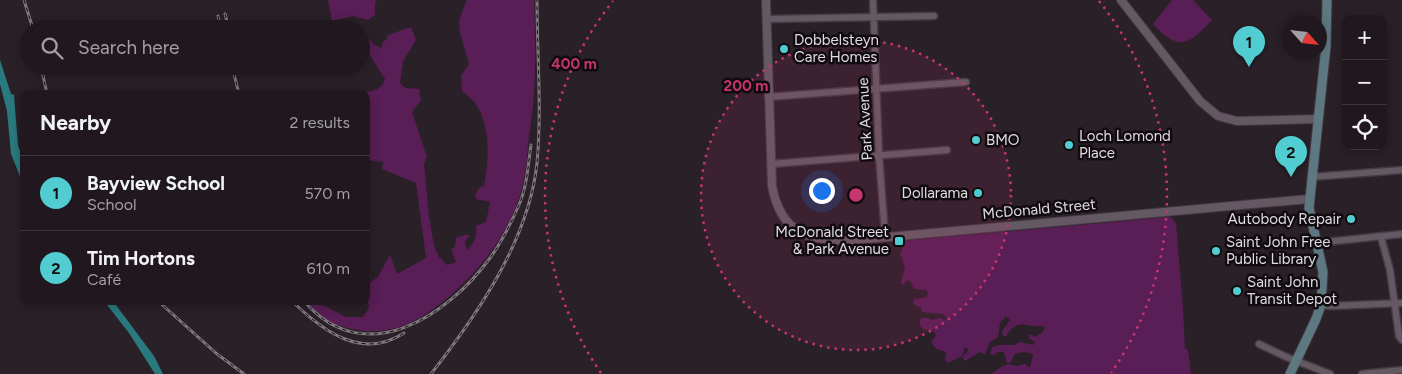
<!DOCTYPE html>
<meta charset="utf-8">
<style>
body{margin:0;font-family:Figtree,sans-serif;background:#282127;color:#f1f3f6}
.controls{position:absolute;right:15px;top:15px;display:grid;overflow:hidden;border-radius:10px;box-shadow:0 2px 12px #0003}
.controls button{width:45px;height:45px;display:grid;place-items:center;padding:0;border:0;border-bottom:1px solid #3d373c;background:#20181e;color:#f1f3f6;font:25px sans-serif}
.compass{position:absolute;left:1282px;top:15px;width:45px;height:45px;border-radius:50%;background:#20181e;box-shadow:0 2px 12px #0003;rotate:117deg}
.you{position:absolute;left:821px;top:190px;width:18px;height:18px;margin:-12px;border:4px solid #fff;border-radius:50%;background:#1a73e8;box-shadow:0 0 0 8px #1a73e833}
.badge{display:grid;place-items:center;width:32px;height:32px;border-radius:50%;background:#51ccd1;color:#111;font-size:16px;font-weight:700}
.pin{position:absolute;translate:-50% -41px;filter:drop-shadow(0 1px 2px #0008)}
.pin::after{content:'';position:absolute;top:26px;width:18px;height:15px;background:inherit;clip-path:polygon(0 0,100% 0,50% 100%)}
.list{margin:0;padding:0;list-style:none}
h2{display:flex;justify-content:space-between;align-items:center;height:65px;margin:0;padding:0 20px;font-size:21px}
h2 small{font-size:16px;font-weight:400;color:#a2a0a4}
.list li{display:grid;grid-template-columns:32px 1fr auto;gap:15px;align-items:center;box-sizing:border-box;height:75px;padding:0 20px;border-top:1px solid #3d373c}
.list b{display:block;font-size:19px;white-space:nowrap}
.list p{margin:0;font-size:16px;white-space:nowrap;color:#a2a0a4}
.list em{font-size:16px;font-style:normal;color:#a2a0a4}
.icon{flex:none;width:28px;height:28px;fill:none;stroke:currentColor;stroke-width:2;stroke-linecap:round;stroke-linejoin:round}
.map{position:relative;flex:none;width:1402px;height:374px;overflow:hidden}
.search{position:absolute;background:#20181e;box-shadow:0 2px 12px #0003;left:20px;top:20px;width:350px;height:55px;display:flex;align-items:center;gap:12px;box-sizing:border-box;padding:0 18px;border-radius:28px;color:#a2a0a4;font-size:19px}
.panel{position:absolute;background:#20181e;box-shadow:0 2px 12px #0003;left:20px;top:90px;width:350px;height:215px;border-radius:10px}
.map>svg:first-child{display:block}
.green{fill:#581e55}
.water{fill:#297a7e}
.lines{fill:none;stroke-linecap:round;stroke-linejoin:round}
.minor-casing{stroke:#433b42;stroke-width:9}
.tertiary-casing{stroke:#433b42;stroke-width:10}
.secondary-casing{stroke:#433b42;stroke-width:11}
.minor{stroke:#645963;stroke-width:6}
.tertiary{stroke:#645963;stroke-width:8}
.secondary{stroke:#5e7881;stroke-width:9}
.rail-casing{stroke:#81787f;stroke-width:3}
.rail{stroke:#100b0f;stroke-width:1;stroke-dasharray:4;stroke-linecap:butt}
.ring{fill:none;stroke:#c6356f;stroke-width:2.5;stroke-dasharray:2.5 5}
.poi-dot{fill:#51ccd1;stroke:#100b0f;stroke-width:2}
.labels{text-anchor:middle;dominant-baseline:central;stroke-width:5;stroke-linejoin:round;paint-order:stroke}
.poi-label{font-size:15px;fill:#e0d9df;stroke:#100b0f;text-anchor:start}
.street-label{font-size:15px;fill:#e0d9df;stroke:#100b0f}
.centre{fill:#c6356f;stroke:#100b0f;stroke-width:2.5}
.ring-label{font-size:15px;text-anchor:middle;font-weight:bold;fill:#c6356f;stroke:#100b0f;stroke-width:5;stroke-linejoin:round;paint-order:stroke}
</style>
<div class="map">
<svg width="1402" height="374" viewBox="0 0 1402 374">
<rect width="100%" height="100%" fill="#2a2028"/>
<!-- green -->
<path class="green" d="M 328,0 L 378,0 L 375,2 L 375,15 L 368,20 L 353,16 L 332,21 Z
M 467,0 L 534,0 C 535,31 536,63 534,94 C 533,108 531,122 529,136 C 527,156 526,176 520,195 C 508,234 482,267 452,294 C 433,310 412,326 387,330 C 359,335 322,325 305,302 L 325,306 L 346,317 L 363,317 L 369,308 L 366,285 L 378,277 L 390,255 L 397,274 L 426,258 L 416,183 L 382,169 L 383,162 L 366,160 L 366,94 L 360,94 C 371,91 382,91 385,79 L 368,52 L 361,44 L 361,31 L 375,45 L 381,48 L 383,42 L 387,39 L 388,35 L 411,27 L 416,40 L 403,61 L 400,83 L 405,88 L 419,89 L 421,100 L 412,112 L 427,157 L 424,164 L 429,216 L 434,246 L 439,257 L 447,265 L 456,262 L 451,249 L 455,247 L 456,238 L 465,235 L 470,235 L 465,242 L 467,250 C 475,242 477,237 476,226 L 486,222 L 490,202 L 476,199 L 475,195 L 480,187 L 484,186 C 489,160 491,127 476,104 C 473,99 466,95 462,91 L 461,76 L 469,64 L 460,33 L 459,20 Z
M 1172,0 L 1193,0 L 1212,20 C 1189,45 1179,52 1153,24 Z
M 1168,217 L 1172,218 L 1176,223 L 1183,308 L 1185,349 L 1188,350 L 1191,374 L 992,374 C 996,369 1003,366 1009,364 L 1016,366 L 1025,364 L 1030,368 L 1033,355 C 1029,351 1019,352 1014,355 L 1011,362 L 1007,363 L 1004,352 L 998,352 L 994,355 L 990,354 L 992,347 L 998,345 L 1014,345 L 1020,342 L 1033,345 L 1035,342 L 1029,338 L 1029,335 L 1030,334 L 1035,337 L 1043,332 L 1045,328 L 1043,326 C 1026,329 1019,316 1006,336 L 1003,336 L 1002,331 L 1010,320 L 1006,316 L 1000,323 L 998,337 L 990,342 L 985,354 L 980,352 L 965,361 L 962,357 L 969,350 L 965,347 L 962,356 L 948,363 L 945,360 L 946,352 L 936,349 L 931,342 L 936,335 L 933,331 L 923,329 L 920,324 L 920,320 L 922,318 L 928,318 L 933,320 L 941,318 L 944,320 L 946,320 L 947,317 L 942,314 L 922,312 L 921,308 L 913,304 L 914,299 L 927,297 L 928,293 L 926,290 L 914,289 L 911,282 L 907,280 L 903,285 L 901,283 L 905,267 L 900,254 L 905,243 L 901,241 Z"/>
<!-- water -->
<path class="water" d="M 0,60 L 11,94 L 14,95 L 18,146 L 24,161 L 24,186 L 11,154 L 7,111 L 0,84 Z
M 104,301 L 113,301 L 154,356 L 163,374 L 155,374 L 129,333 Z"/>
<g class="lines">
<defs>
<path id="minor" d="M 873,0 L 879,155 L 885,236
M 767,19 L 934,16
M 768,97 L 966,82
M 771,164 L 947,150
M 1311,177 L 1402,170
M 1381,237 L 1390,270 L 1399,336 L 1402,340
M 1316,243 L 1402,234
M 1321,305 L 1331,306 L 1402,303
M 1259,344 L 1284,356 L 1330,374
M 1362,374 L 1402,370"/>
<path id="tertiary" d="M 766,0 L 772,186 C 781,235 811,242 855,240 L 1309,199
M 1121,0 L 1200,101 L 1218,116 L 1237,121 L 1318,119"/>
<path id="secondary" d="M 1290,374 L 1316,319 L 1321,305 L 1323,272 L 1309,208 L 1326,46 L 1327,0"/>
</defs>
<!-- minor casing -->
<use href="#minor" class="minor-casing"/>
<!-- tertiary casing -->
<use href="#tertiary" class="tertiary-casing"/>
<!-- secondary casing -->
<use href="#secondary" class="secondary-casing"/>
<!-- minor -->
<use href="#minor" class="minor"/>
<!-- tertiary -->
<use href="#tertiary" class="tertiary"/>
<!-- secondary -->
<use href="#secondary" class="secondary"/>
<defs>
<path id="rail" d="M 24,0 L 33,29
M 225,14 L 229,29
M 218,16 L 221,29
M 41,66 L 47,94
M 232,66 L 239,94
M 158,301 L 217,354 L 244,374
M 304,301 C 364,371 447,317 490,258 C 502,242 511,223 519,205 C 527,186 528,166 531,145
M 294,303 C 324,332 363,360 404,333
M 431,374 C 477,315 529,240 537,163 C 542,109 537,54 537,0"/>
</defs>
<!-- rail casing -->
<use href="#rail" class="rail-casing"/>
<!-- rail -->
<use href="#rail" class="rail"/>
</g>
<!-- distance rings -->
<circle cx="856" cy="195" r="155" fill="#c6356f" fill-opacity=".12"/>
<g class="ring">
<circle cx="856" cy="195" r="155"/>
<path d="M601 373A311 311 0 0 1 613 1M1099 1A311 311 0 0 1 1111 373"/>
</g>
<!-- markers -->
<g class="poi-dot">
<circle cx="784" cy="49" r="5"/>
<circle cx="976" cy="140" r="5"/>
<circle cx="1069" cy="145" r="5"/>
<circle cx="978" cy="193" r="5"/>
<circle cx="1351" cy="219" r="5"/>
<rect x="894" y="236" width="10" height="10" rx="2.5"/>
<circle cx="1216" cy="251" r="5"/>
<circle cx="1237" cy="291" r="5"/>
</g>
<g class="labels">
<!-- poi labels -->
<g class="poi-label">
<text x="794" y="40">Dobbelsteyn<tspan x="794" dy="17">Care Homes</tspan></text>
<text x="1079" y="136">Loch Lomond<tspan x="1079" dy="17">Place</tspan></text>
<text x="986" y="140">BMO</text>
<text x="968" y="193" text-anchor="end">Dollarama</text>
<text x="1341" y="219" text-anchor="end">Autobody Repair</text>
<text x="889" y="232" text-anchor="end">McDonald Street<tspan x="889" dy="17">&amp; Park Avenue</tspan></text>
<text x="1226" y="242">Saint John Free<tspan x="1226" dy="17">Public Library</tspan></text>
<text x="1247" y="282">Saint John<tspan x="1247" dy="17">Transit Depot</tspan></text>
</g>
<!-- street labels -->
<g class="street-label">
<text transform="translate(865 119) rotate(-93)">Park Avenue</text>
<text transform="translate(1039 209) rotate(-5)">McDonald Street</text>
</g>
</g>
<circle cx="856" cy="195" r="8" class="centre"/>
<g class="ring-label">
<text x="574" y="69">400 m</text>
<text x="746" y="91">200 m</text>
</g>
</svg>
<div class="controls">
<button>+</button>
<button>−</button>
<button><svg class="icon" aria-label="locate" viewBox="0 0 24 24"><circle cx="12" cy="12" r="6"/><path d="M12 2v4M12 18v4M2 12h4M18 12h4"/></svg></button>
</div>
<svg class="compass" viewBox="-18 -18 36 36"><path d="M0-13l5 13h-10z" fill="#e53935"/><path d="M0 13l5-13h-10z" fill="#a2a0a4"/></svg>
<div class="you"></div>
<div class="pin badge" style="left:1249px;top:67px">1</div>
<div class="pin badge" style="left:1291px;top:177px">2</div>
<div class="search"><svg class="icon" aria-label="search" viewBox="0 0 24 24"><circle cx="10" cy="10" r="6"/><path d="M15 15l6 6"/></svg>Search here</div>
<section class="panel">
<h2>Nearby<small>2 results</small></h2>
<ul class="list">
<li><span class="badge">1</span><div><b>Bayview School</b><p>School</p></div><em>570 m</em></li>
<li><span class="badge">2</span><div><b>Tim Hortons</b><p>Café</p></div><em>610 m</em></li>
</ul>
</section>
</div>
